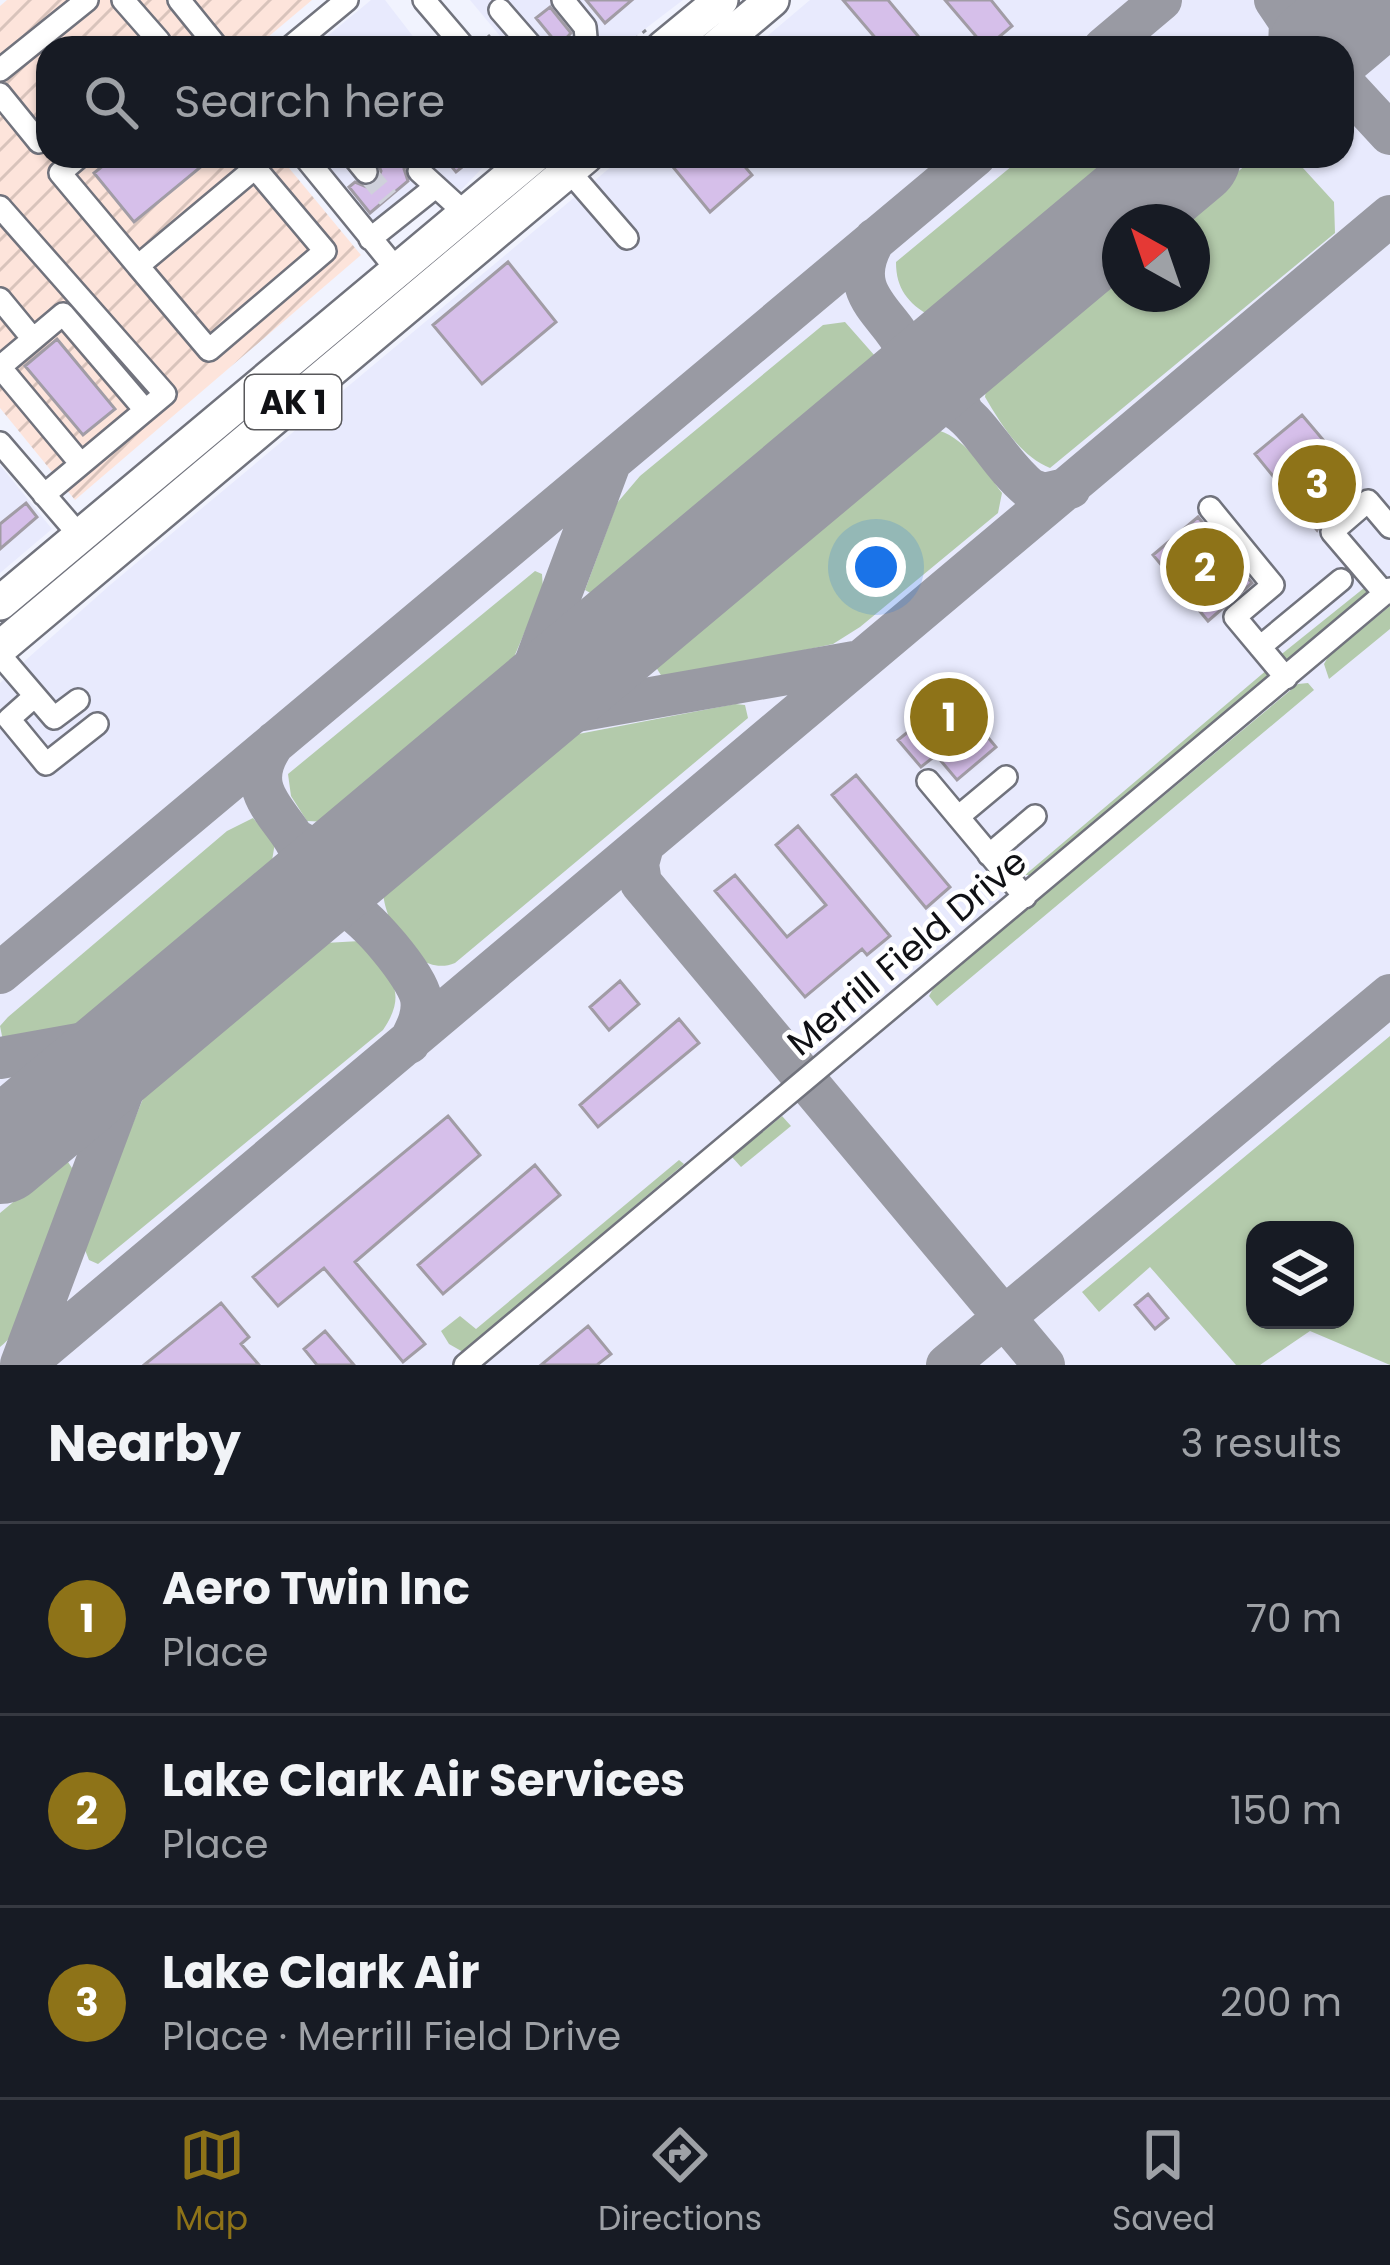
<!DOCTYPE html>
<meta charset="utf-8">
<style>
body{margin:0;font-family:Poppins,sans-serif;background:#242831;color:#f1f3f6}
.controls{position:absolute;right:36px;bottom:36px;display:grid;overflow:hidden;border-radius:24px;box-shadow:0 3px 9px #0004}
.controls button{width:108px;height:108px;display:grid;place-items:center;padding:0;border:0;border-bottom:3px solid #363941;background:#171b24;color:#f1f3f6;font:60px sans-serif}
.compass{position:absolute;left:1102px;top:204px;width:108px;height:108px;border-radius:50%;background:#171b24;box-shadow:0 3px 9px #0004;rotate:320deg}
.you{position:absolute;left:876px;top:567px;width:42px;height:42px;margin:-30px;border:9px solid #fff;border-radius:50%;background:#1a73e8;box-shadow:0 0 0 18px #1a73e833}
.badge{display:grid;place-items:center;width:78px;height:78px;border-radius:50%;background:#8e7318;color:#fff;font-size:39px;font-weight:700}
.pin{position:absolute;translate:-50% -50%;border:6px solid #fff;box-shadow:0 3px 12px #0006}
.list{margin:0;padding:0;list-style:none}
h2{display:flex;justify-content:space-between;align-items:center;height:156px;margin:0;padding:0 48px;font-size:51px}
h2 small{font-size:39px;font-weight:400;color:#9ea1a6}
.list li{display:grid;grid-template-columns:78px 1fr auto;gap:36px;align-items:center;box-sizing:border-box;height:192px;padding:0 48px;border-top:3px solid #363941}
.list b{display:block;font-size:45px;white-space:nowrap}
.list p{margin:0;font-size:39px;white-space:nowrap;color:#9ea1a6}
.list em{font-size:39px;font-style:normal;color:#9ea1a6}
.icon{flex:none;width:66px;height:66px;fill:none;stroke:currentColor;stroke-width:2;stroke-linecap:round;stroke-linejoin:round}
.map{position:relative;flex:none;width:1390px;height:1365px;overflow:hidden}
.search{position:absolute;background:#171b24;box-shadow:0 3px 9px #0004;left:36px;right:36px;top:36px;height:132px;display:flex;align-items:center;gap:30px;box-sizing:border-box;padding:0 42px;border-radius:36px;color:#9ea1a6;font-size:45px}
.sheet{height:732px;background:#171b24}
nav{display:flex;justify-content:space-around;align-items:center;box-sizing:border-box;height:168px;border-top:3px solid #363941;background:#171b24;font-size:33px;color:#9ea1a6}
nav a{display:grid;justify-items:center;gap:6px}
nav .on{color:#8e7318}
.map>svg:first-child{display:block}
.built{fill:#e8eafd;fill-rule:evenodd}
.industrial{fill:url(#industrial-furrows)}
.green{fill:#b3caab;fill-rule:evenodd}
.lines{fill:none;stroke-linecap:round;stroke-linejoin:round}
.taxiway{stroke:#999aa3;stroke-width:42}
.runway{stroke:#999aa3;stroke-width:102}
.building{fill:#d6bfea;stroke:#a19ca5;stroke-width:3}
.minor-tunnel{stroke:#cfd1db;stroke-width:21;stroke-dasharray:21 10;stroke-linecap:butt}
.minor-casing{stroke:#71737d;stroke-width:26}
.highway-casing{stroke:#71737d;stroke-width:38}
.path{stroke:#878991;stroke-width:3;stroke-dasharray:6 6;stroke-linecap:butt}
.minor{stroke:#fff;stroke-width:21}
.highway{stroke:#fff;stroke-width:33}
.labels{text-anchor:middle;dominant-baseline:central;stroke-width:9;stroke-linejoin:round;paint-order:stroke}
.shield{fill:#fff;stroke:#58585b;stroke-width:3}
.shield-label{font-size:33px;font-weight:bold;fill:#101115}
.street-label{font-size:36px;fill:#101115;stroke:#fff}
</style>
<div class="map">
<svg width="1390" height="1365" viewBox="0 0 1390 1365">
<defs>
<pattern id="industrial-furrows" width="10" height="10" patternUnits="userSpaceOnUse" patternTransform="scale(3)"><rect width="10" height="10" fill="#fde4db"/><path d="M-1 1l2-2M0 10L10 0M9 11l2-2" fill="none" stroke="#d8c3bb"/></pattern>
</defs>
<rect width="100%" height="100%" fill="#f1f3fe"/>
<!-- built -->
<path class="built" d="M 371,0 L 385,0 L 422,48 L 313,48 Z
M 470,0 L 683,0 L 620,48 L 510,48 Z
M 810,0 L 1390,0 L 1390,1365 L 0,1365 L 0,683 L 110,585 L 624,156 L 1342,156 L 1342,48 L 753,48 ZM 1120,222 L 1192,222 L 1192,294 L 1120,294 ZM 1255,1230 L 1345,1230 L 1345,1320 L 1255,1320 Z
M 315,156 L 489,156 L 490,160 L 461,190 L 454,186 L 384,241 Z
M 0,465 L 52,529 L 0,573 Z"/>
<!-- industrial -->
<path class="industrial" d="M 7,0 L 312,0 L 255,48 L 48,48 L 48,156 L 279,156 L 361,255 L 75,500 L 0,408 L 0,6 Z"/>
<!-- green -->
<path class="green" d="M 1024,156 L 1123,156 L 946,309 L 930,316 C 908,303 896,289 896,262 Z
M 1257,156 L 1292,156 L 1334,202 L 1335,233 L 1050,468 C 1020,456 1001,424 985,397 L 988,375 L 1120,268 L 1120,294 L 1192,294 L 1192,222 L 1176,222 Z
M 845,322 L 875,356 L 870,370 L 594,595 L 585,590 L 617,503 L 640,476 L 823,325 Z
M 933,429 C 964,435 984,469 1002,493 L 998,513 L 860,627 L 833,644 L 664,680 L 654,664 Z
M 535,571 L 542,574 L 543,589 L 506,676 L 330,822 L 307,821 L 291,796 L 288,774 Z
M 1369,584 L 1370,592 L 1289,663 L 1278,657 Z
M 1390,606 L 1390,629 L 1329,679 L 1324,664 L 1328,657 Z
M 1268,669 L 1271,678 L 1035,875 L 1025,875 Z
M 1308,683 L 1314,690 L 937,1006 L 929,996 L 934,987 L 1298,684 Z
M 735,704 L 745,705 L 748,718 L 455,963 C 417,979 385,924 383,892 L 568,736 Z
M 253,818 L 275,843 L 270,872 L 88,1023 L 3,1041 L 0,1026 L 8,1017 L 227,831 Z
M 360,941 C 387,973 411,989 383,1030 L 98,1264 L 89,1260 L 83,1245 L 149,1084 L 325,943 Z
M 1390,1036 L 1390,1365 L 1310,1331 L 1260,1365 L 1236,1365 L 1150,1267 L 1099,1312 L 1082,1292 ZM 1255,1230 L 1345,1230 L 1345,1320 L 1255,1320 Z
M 782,1116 L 791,1126 L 741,1167 L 732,1157 Z
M 679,1160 L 684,1164 L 463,1352 L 449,1344 L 441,1331 L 460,1316 L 476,1329 Z
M 68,1162 L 74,1171 C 58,1222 41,1314 0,1347 L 0,1213 L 58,1165 Z"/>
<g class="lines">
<!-- taxiway -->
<path class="taxiway" d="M 1275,0 L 1290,22 L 1289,48
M 1104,48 L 1161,0
M 1342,82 L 1390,134
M 875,239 C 833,308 924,323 906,378 C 902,390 892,401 885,411
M 885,411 C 967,371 978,446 1030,489 L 1044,494 L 1070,488
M 963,413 C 949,386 954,365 970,341
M 494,739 L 522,698 L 609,466
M 494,740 L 543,717 L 860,661
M 275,742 C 221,814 345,829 289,911
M 296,840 C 324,858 345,856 374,840
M 643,846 L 638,864 L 641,883 L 1044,1365
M 289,911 C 308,904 325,898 344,906 C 366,915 416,975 421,998 C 424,1015 416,1029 409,1043
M 0,973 L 975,156
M 0,1058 L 118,1037 L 165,1015
M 21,1364 L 134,1062 L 166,1014
M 24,1365 L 1390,216
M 947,1365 L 1390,995"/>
<!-- runway -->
<path class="runway" d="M 1319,48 L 1376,0
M 0,1153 L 1190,156"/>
</g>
<!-- building -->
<path class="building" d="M 586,0 L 632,0 L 605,23 Z
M 843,0 L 888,0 L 928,48 L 884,48 Z
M 945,0 L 991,0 L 1012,26 L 986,48 Z
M 550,7 L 571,33 L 559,46 L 536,18 Z
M 115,156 L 214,156 L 134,222 L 94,173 Z
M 386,156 L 438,156 L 431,162 L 421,156 L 409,160 L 404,169 L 408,181 L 370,213 L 349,187 L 355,182 L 367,187 L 376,183 L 381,171 L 378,163 Z
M 443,156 L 476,156 L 456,172 Z
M 664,156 L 736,156 L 752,175 L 710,212 Z
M 508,262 L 556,322 L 482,384 L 433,325 Z
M 57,339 L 115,409 L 83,435 L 25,366 Z
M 1302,415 L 1347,468 L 1343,471 L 1359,489 L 1322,521 L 1317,530 L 1255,454 Z
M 26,503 L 37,517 L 0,549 L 0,524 Z
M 1198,517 L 1252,583 L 1208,621 L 1153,555 Z
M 953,695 L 996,747 L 957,780 L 936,755 L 921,767 L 898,740 Z
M 856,775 L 950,887 L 926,908 L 832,795 Z
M 798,826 L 890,936 L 867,955 L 862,949 L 805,997 L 715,891 L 735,875 L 787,937 L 826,905 L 776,845 Z
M 620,981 L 639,1004 L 609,1030 L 590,1007 Z
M 679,1019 L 699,1043 L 598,1127 L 580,1105 Z
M 448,1116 L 480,1155 L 355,1262 L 425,1344 L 403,1362 L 324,1268 L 278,1306 L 253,1277 Z
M 535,1165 L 560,1195 L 443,1294 L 418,1265 Z
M 1148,1294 L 1168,1318 L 1155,1329 L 1135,1305 Z
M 221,1303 L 249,1337 L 241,1344 L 259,1365 L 144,1365 Z
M 588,1326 L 611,1354 L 597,1365 L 541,1365 Z
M 325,1331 L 354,1365 L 317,1365 L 304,1349 Z"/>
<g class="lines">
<!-- minor-tunnel -->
<path class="minor-tunnel" d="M 366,172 L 388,198"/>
<defs>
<path id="minor" d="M 123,0 L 159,41 L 151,48
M 179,0 L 218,48
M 424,0 L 465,48
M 563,0 L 585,27 L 587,48
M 500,10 L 533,48
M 289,48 L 347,0
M 0,70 L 87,0
M 0,94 L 39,142 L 48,135
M 80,156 L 60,173 L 138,266 L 255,168 L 245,156
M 304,156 L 397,270
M 353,156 L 366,172
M 556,156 L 627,238
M 419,171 L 465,213
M 0,207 L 165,394 L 44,495
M 370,239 L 434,188
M 138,266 L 209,350 L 325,251 L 255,168
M 0,299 L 33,339
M 0,367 L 63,314 L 145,410
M 0,367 L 81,464
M 0,443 L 80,536
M 1210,508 L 1273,585 L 1235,617 L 1286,678
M 1385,594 L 1332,532 L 1368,501 L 1390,527
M 1260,647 L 1341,580
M 0,655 L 54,718 L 78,700
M 35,696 L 9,719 L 46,764 L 97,724
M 928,781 L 1025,897
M 958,817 L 1006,777
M 989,855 L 1035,816
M 465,1365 L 1390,589"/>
<path id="highway" d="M 663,48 L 721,0
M 715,48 L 772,0
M 0,603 L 534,156
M 0,648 L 586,156"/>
</defs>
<!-- minor casing -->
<use href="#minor" class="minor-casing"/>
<!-- highway casing -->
<use href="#highway" class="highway-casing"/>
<!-- path -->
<path class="path" d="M 488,35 L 499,48
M 624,48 L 646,30"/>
<!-- minor -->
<use href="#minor" class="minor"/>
<!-- highway -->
<use href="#highway" class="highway"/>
</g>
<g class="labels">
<!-- shield labels -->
<rect class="shield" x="245" y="375" width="96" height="54" rx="9"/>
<g class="shield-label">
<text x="293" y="402">AK 1</text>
</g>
<!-- street labels -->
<g class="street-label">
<text transform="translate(907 952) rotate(-40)">Merrill Field Drive</text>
</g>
</g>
</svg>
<div class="controls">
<button><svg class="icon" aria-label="layers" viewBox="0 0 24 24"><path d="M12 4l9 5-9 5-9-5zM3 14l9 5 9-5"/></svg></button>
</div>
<svg class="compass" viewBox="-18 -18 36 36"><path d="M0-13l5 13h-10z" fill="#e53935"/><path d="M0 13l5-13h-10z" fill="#9ea1a6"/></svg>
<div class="you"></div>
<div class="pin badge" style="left:949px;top:717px">1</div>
<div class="pin badge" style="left:1205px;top:567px">2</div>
<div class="pin badge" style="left:1317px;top:484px">3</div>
<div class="search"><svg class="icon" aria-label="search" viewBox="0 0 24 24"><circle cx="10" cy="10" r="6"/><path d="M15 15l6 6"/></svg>Search here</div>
</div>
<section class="sheet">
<h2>Nearby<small>3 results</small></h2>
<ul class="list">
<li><span class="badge">1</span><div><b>Aero Twin Inc</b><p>Place</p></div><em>70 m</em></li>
<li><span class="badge">2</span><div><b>Lake Clark Air Services</b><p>Place</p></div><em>150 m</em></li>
<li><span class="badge">3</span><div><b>Lake Clark Air</b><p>Place · Merrill Field Drive</p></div><em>200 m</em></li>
</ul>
</section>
<nav>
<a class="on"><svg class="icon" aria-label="map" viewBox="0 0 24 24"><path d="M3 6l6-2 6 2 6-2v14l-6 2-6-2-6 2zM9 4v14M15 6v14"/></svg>Map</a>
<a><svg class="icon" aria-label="directions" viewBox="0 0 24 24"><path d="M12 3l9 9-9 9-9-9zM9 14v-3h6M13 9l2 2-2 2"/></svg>Directions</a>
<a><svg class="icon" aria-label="saved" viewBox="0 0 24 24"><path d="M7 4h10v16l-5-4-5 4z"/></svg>Saved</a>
</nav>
